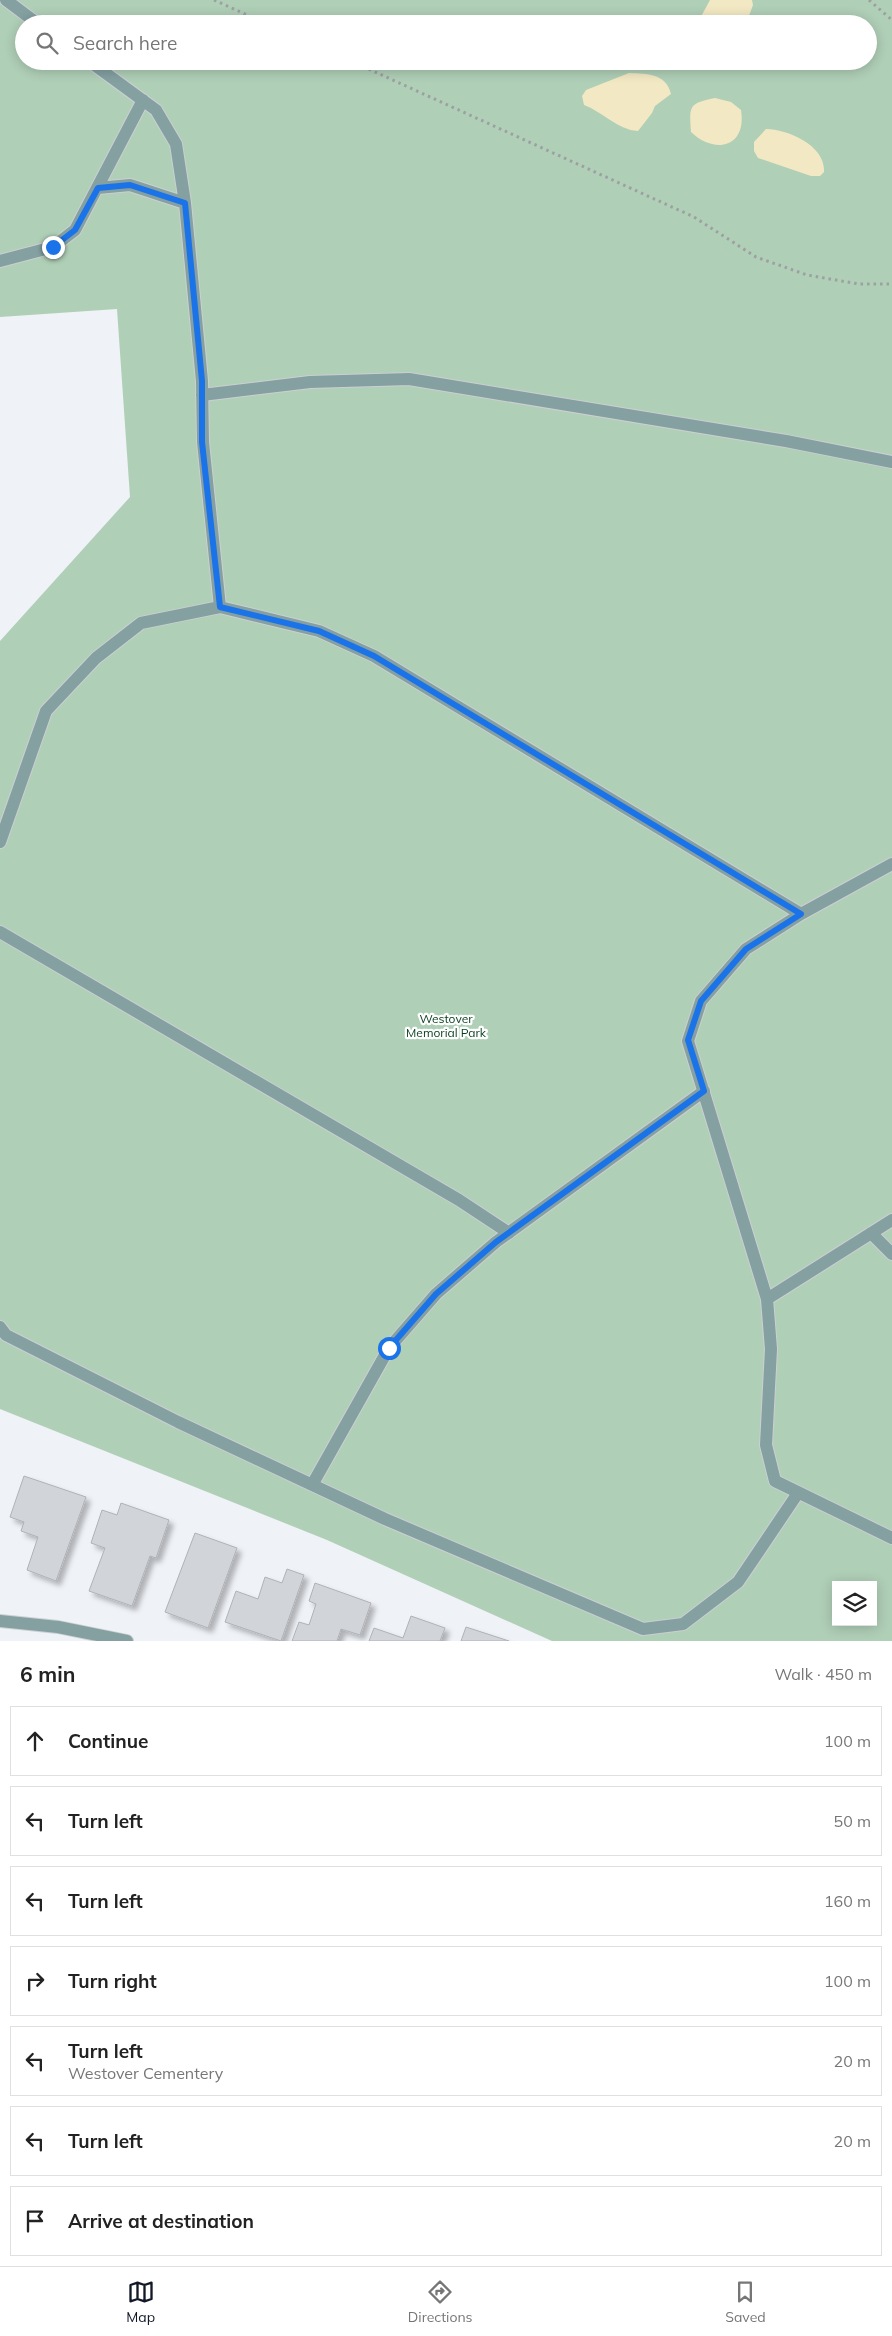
<!DOCTYPE html>
<meta charset="utf-8">
<style>
body{margin:0;font-family:Mulish,sans-serif;background:#f6f6f6;color:#222}
.controls{position:absolute;right:15px;bottom:15px;display:grid;overflow:hidden;border-radius:0px;box-shadow:0 2px 12px #0003}
.controls button{width:45px;height:45px;display:grid;place-items:center;padding:0;border:0;border-bottom:1px solid #e0e0e0;background:#fff;color:#222;font:25px sans-serif}
.stop{position:absolute;width:15px;height:15px;margin:-11px;border:4px solid #1a73e8;border-radius:50%;background:#fff}
.stop.end{background:#1a73e8;border-color:#fff;box-shadow:0 1px 5px #0008}
.list{margin:0;padding:0;list-style:none}
h2{display:flex;justify-content:space-between;align-items:center;height:65px;margin:0;padding:0 20px;font-size:21px}
h2 small{font-size:16px;font-weight:400;color:#767676}
.list li{display:grid;grid-template-columns:32px 1fr auto;gap:15px;align-items:center;box-sizing:border-box;height:70px;margin:0 10px 10px;padding:0 10px;border:1px solid #e0e0e0;border-radius:0px}
.list b{display:block;font-size:19px;white-space:nowrap}
.list p{margin:0;font-size:16px;white-space:nowrap;color:#767676}
.list em{font-size:16px;font-style:normal;color:#767676}
.icon{flex:none;width:28px;height:28px;fill:none;stroke:currentColor;stroke-width:2;stroke-linecap:round;stroke-linejoin:round}
.map{position:relative;flex:none;width:892px;height:1641px;overflow:hidden}
.search{position:absolute;background:#fff;box-shadow:0 2px 12px #0003;left:15px;right:15px;top:15px;height:55px;display:flex;align-items:center;gap:12px;box-sizing:border-box;padding:0 18px;border-radius:28px;color:#767676;font-size:19px}
.sheet{height:625px;background:#fff}
nav{display:flex;justify-content:space-around;align-items:center;box-sizing:border-box;height:70px;border-top:1px solid #e0e0e0;background:#fff;font-size:14px;color:#767676}
nav a{display:grid;justify-items:center;gap:2px}
nav .on{color:#111827}
.map>svg:first-child{display:block}
.green{fill:#b0cfb7;fill-rule:evenodd}
.sand{fill:#f2e8c3}
.building{fill:#d1d4d9;stroke:#afb2b6;filter:url(#shadow)}
.lines{fill:none;stroke-linecap:round;stroke-linejoin:round}
.minor-casing{stroke:#cccfd3;stroke-width:14}
.path{stroke:#9d9fa3;stroke-width:3;stroke-dasharray:2.5 4;stroke-linecap:butt}
.minor{stroke:#84a0a1;stroke-width:12}
.route{stroke:#1a73e8;stroke-width:6}
.labels{text-anchor:middle;dominant-baseline:central;stroke-width:4.5;stroke-linejoin:round;paint-order:stroke}
.park-label{font-size:12px;fill:#053c1b;stroke:#fff}
</style>
<div class="map">
<svg width="892" height="1641" viewBox="0 0 892 1641">
<defs>
<filter id="shadow"><feDropShadow dx="4.5" dy="4.5" stdDeviation="2.5" flood-color="#0004"/></filter>
</defs>
<rect width="100%" height="100%" fill="#eff2f7"/>
<!-- green -->
<path class="green" d="M 0,0 L 892,0 L 892,1641 L 552,1641 L 327,1540 L 0,1409 L 0,641 L 130,497 L 117,309 L 0,317 ZM 24,24 L 868,24 L 868,61 L 24,61 ZM 836,1585 L 873,1585 L 873,1622 L 836,1622 Z"/>
<!-- sand -->
<path class="sand" d="M 710,0 L 752,0 L 753,5 L 746,24 L 697,24 Z
M 629,73 C 647,74 666,73 671,94 L 655,106 L 652,113 L 638,131 C 618,130 603,112 584,105 L 582,96 L 586,90 Z
M 715,98 L 731,102 L 741,110 C 747,147 715,155 691,132 C 689,106 689,103 715,98 Z
M 766,129 C 788,129 826,146 824,172 L 820,176 L 811,176 L 758,158 L 754,151 L 754,142 Z"/>
<!-- building -->
<path class="building" d="M 24,1476 L 86,1497 L 56,1581 L 27,1570 L 38,1537 L 21,1531 L 24,1522 L 10,1517 Z
M 121,1503 L 169,1520 L 156,1558 L 150,1556 L 132,1606 L 89,1591 L 105,1548 L 91,1543 L 102,1510 L 117,1515 Z
M 195,1533 L 237,1548 L 208,1628 L 165,1612 Z
M 287,1569 L 304,1575 L 281,1641 L 225,1622 L 236,1591 L 258,1599 L 265,1577 L 282,1583 Z
M 315,1583 L 371,1603 L 360,1635 L 341,1629 L 337,1641 L 292,1641 L 299,1622 L 309,1625 L 316,1604 L 309,1601 Z
M 411,1616 L 445,1628 L 440,1641 L 369,1641 L 374,1628 L 403,1638 Z
M 466,1627 L 509,1641 L 461,1641 Z"/>
<g class="lines">
<defs>
<path id="minor" d="M 6,0 L 38,24
M 89,61 L 156,110 L 176,144 L 185,203 L 202,381 L 203,442 L 220,607
M 98,188 L 130,185 L 185,203
M 0,261 L 53,247 L 75,230 L 143,100
M 202,395 L 310,382 L 409,379 L 786,441 L 892,462
M 0,842 L 46,711 L 96,658 L 141,623 L 220,607 L 319,631 L 374,656 L 801,914
M 892,864 L 801,914 L 746,949 L 701,1001 L 688,1041 L 767,1299 L 771,1349 L 766,1445 L 775,1481 L 892,1538
M 0,932 L 459,1200 L 509,1233
M 871,1233 L 892,1254
M 767,1299 L 892,1220
M 0,1327 L 6,1335 L 178,1422 L 385,1519 L 643,1629 L 683,1624 L 738,1582 L 798,1493
M 312,1485 L 389,1348 L 436,1294 L 496,1242 L 704,1091
M 0,1621 L 58,1627 L 127,1641"/>
</defs>
<!-- minor casing -->
<use href="#minor" class="minor-casing"/>
<!-- path -->
<path class="path" d="M 214,0 L 267,24
M 869,0 L 892,20
M 351,61 L 694,217 L 756,257 L 807,275 L 859,284 L 892,284"/>
<!-- minor -->
<use href="#minor" class="minor"/>
</g>
<g class="lines">
<!-- route -->
<path class="route" d="M 53,247 L 75,230 L 98,188 L 130,185 L 185,203 L 202,381 L 202,442 L 220,607 L 319,631 L 374,656 L 801,914 L 746,949 L 701,1001 L 688,1040 L 704,1091 L 496,1242 L 436,1294 L 389,1348"/>
</g>
<g class="labels">
<!-- park labels -->
<g class="park-label">
<text x="446" y="1018">Westover<tspan x="446" dy="14">Memorial Park</tspan></text>
</g>
</g>
</svg>
<div class="controls">
<button><svg class="icon" aria-label="layers" viewBox="0 0 24 24"><path d="M12 4l9 5-9 5-9-5zM3 14l9 5 9-5"/></svg></button>
</div>
<div class="stop" style="left:389px;top:1348px"></div>
<div class="stop end" style="left:53px;top:247px"></div>
<div class="search"><svg class="icon" aria-label="search" viewBox="0 0 24 24"><circle cx="10" cy="10" r="6"/><path d="M15 15l6 6"/></svg>Search here</div>
</div>
<section class="sheet">
<h2>6 min<small>Walk · 450 m</small></h2>
<ul class="list">
<li><svg class="icon" aria-label="ahead" viewBox="0 0 24 24"><path d="M12 20V5M6 11l6-6 6 6"/></svg><div><b>Continue</b></div><em>100 m</em></li>
<li><svg class="icon" aria-label="left" viewBox="0 0 24 24"><path d="M17 20v-9H6M10 6l-5 5 5 5"/></svg><div><b>Turn left</b></div><em>50 m</em></li>
<li><svg class="icon" aria-label="left" viewBox="0 0 24 24"><path d="M17 20v-9H6M10 6l-5 5 5 5"/></svg><div><b>Turn left</b></div><em>160 m</em></li>
<li><svg class="icon" aria-label="right" viewBox="0 0 24 24"><path d="M7 20v-9h11M14 6l5 5-5 5"/></svg><div><b>Turn right</b></div><em>100 m</em></li>
<li><svg class="icon" aria-label="left" viewBox="0 0 24 24"><path d="M17 20v-9H6M10 6l-5 5 5 5"/></svg><div><b>Turn left</b><p>Westover Cementery</p></div><em>20 m</em></li>
<li><svg class="icon" aria-label="left" viewBox="0 0 24 24"><path d="M17 20v-9H6M10 6l-5 5 5 5"/></svg><div><b>Turn left</b></div><em>20 m</em></li>
<li><svg class="icon" aria-label="arrive" viewBox="0 0 24 24"><path d="M6 21V4h12l-3 4 3 4H6"/></svg><div><b>Arrive at destination</b></div></li>
</ul>
</section>
<nav>
<a class="on"><svg class="icon" aria-label="map" viewBox="0 0 24 24"><path d="M3 6l6-2 6 2 6-2v14l-6 2-6-2-6 2zM9 4v14M15 6v14"/></svg>Map</a>
<a><svg class="icon" aria-label="directions" viewBox="0 0 24 24"><path d="M12 3l9 9-9 9-9-9zM9 14v-3h6M13 9l2 2-2 2"/></svg>Directions</a>
<a><svg class="icon" aria-label="saved" viewBox="0 0 24 24"><path d="M7 4h10v16l-5-4-5 4z"/></svg>Saved</a>
</nav>
